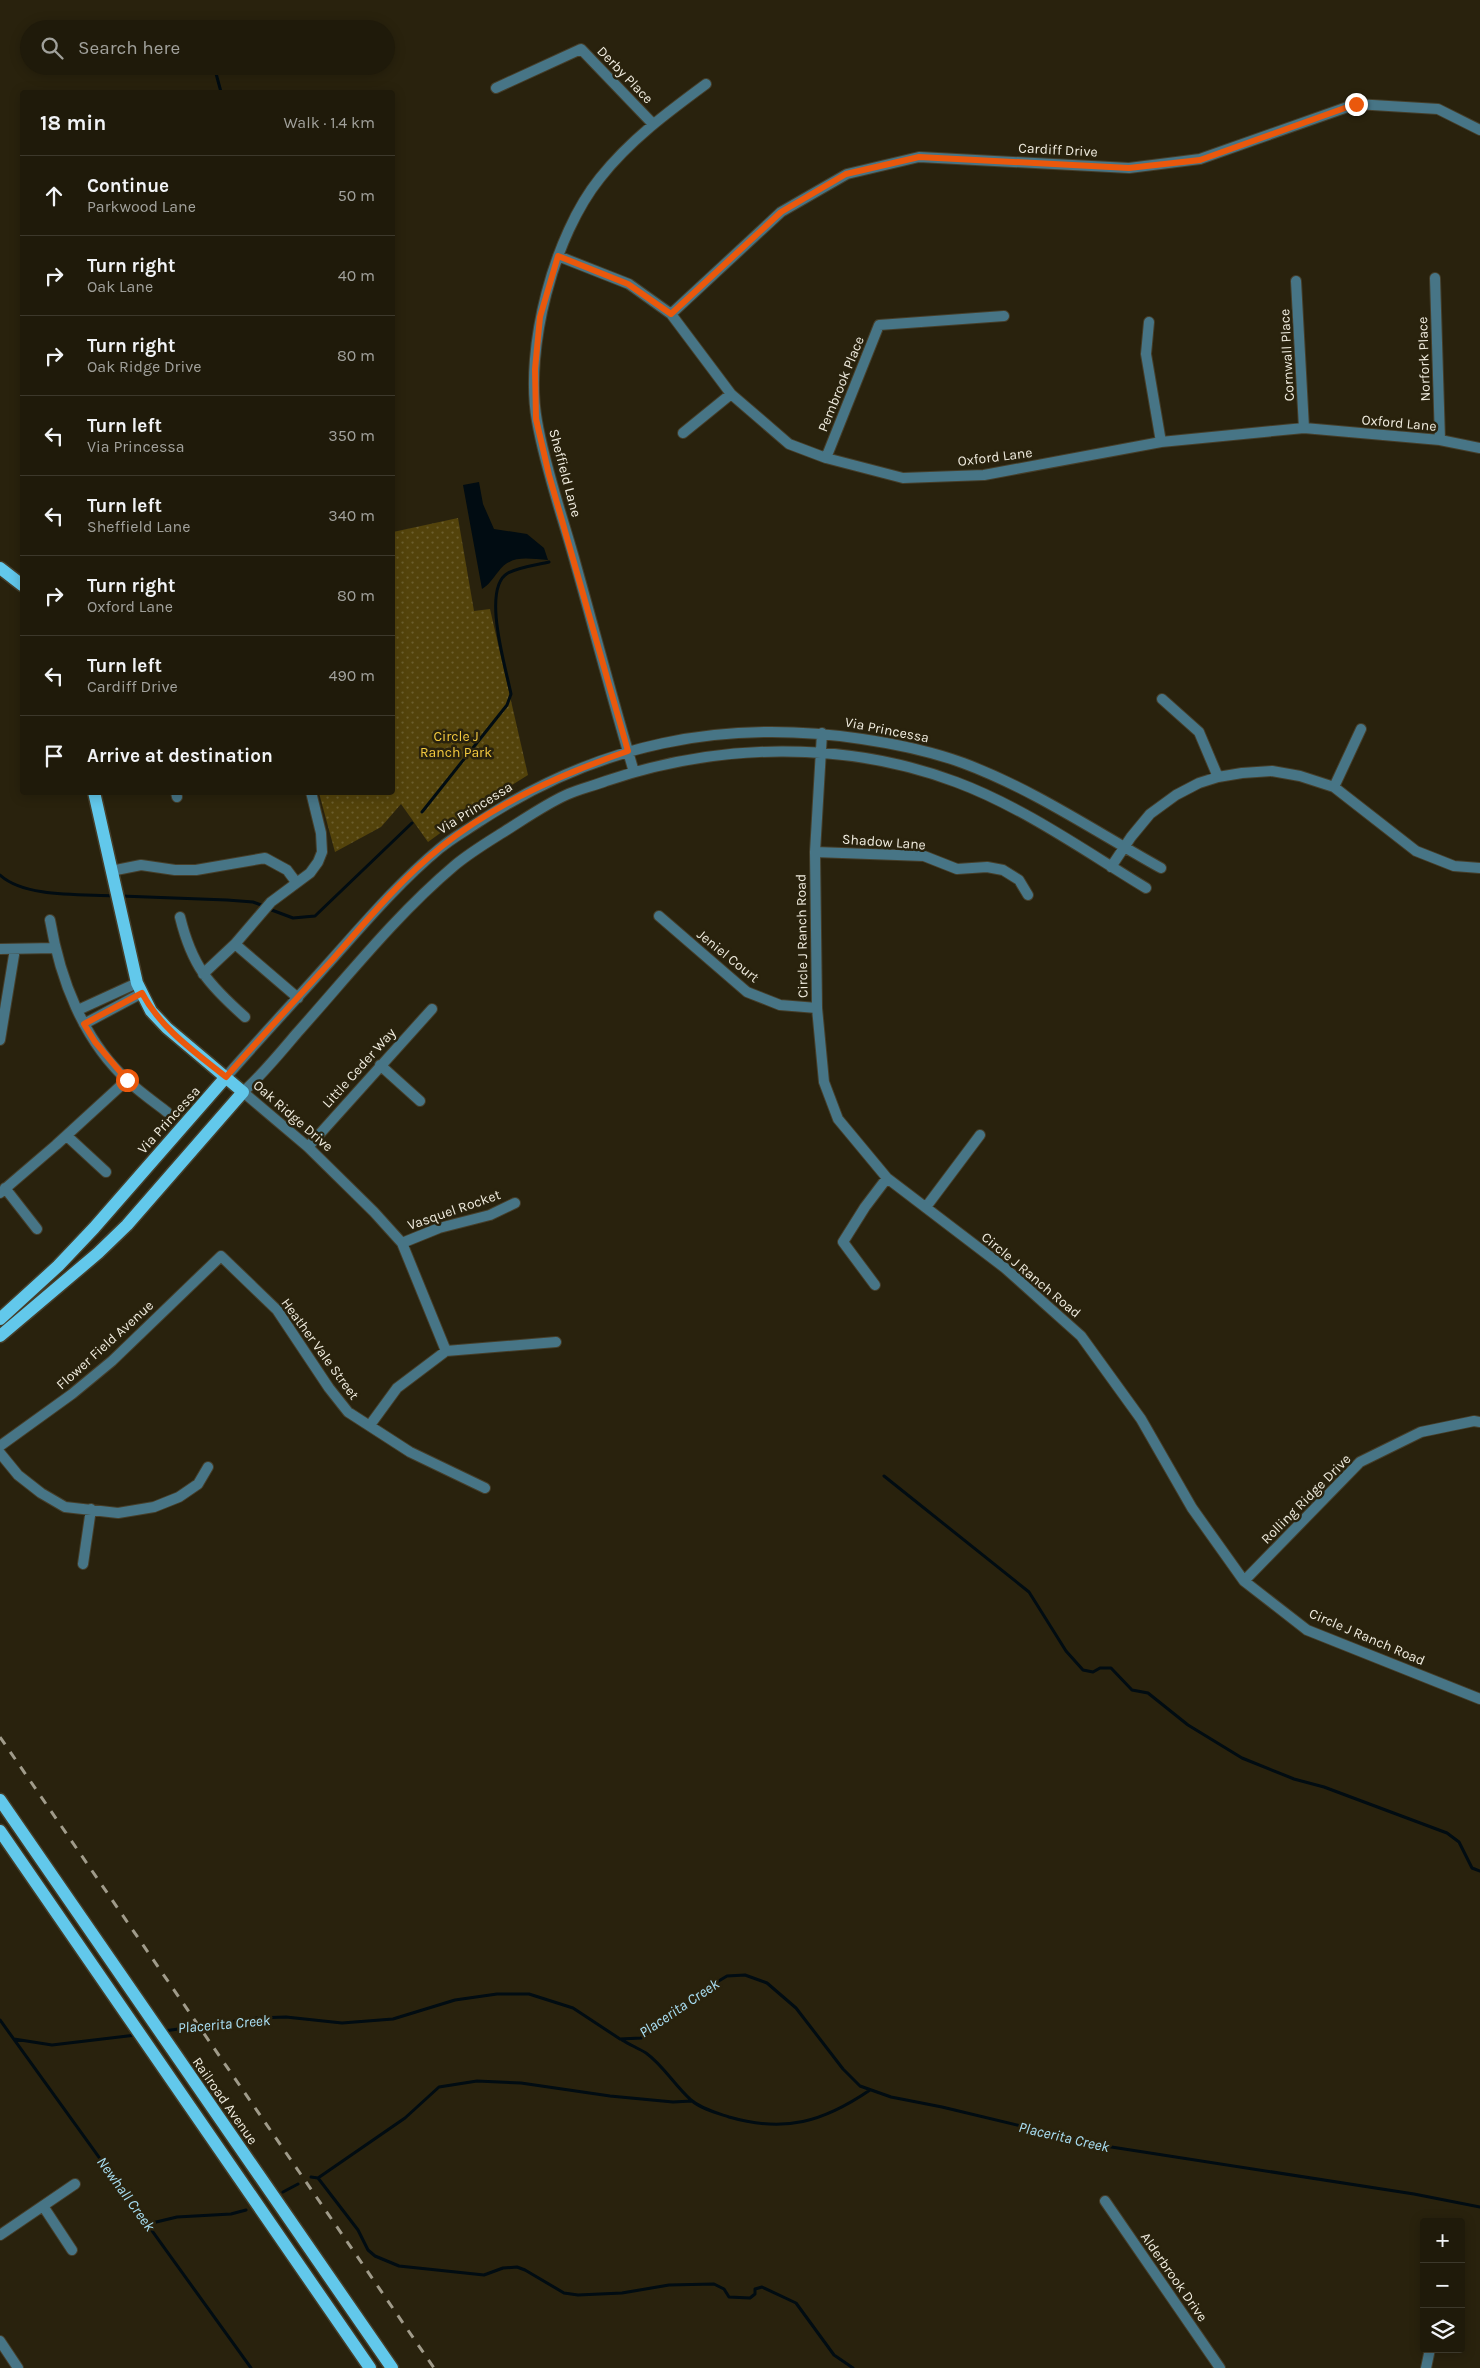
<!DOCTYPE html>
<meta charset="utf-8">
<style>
body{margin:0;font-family:Karla,sans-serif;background:#272313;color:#f1f3f6}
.controls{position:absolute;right:15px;bottom:15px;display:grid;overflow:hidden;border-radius:5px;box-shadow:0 2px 12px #0003}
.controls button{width:45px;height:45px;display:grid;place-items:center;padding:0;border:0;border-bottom:1px solid #3c382b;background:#1f1a0a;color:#f1f3f6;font:25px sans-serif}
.stop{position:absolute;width:15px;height:15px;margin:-11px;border:4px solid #ea580c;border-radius:50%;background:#fff}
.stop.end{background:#ea580c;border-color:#fff;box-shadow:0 1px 5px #0008}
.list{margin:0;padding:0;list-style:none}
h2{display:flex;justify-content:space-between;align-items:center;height:65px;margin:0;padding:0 20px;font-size:21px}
h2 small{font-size:16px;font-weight:400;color:#a1a19c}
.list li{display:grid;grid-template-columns:32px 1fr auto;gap:15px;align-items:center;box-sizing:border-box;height:80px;padding:0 20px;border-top:1px solid #3c382b}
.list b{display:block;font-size:19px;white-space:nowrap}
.list p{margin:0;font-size:16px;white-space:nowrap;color:#a1a19c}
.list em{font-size:16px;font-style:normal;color:#a1a19c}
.icon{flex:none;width:28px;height:28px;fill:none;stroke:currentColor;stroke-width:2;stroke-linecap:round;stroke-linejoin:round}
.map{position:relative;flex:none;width:1480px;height:2368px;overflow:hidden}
.search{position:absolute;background:#1f1a0a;box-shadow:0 2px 12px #0003;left:20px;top:20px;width:375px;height:55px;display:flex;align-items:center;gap:12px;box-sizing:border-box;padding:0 18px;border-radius:28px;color:#a1a19c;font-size:19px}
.panel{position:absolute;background:#1f1a0a;box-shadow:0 2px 12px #0003;left:20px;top:90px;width:375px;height:705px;border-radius:5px}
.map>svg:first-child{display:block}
.park{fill:url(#park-dots)}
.water{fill:#010c12}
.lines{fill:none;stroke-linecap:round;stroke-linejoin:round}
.stream{stroke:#010c12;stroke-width:3}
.minor-casing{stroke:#453e2a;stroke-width:12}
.major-casing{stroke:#453e2a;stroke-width:15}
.minor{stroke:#477586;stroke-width:10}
.major{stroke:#62c8eb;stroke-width:12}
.rail{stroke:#a09b8a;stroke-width:3;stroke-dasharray:9 9;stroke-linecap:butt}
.route{stroke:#ea580c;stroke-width:6}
.labels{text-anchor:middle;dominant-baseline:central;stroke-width:5;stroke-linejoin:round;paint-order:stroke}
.street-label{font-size:14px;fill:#f0ecdf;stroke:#29220d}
.park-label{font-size:14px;fill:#f4ca3f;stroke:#29220d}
.water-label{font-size:15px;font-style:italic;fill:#aae0f5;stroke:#29220d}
</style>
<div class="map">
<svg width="1480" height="2368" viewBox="0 0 1480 2368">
<defs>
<pattern id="park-dots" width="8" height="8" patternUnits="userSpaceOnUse" patternTransform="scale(1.25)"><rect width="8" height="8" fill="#53430b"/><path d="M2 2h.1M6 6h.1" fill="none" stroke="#6c5e2e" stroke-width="1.8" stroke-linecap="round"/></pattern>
</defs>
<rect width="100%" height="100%" fill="#29220d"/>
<!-- park -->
<path class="park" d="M 458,518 L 474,611 L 490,609 L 528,775 L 472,810 L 428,842 L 401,804 L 381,827 L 335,852 L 319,793 L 392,792 L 393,532 Z"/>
<!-- water -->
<path class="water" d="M 479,482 L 483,504 L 494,529 L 527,534 L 544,548 L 548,560 C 528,559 511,554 498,572 C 493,578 489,585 482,589 L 463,485 Z"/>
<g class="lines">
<!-- stream -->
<path class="stream" d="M 214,66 L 221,92
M 422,812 L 507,705 L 511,694 C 506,668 481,588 508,573 C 519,567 536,565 549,562
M 0,875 C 25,898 82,894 115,896
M 121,896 L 227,900 L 253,902 L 264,906
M 269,909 L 293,918 L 315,916 L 412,823
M 884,1476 L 1029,1592 L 1066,1651 L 1083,1670 L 1093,1672 L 1100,1668 L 1111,1668 L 1132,1690 L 1148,1693 L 1188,1725 L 1242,1758 L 1294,1779 L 1324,1787 L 1447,1833 L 1459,1842 L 1472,1868 L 1480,1871
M 0,2020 L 251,2368
M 164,2031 L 257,2018 L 286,2017 L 342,2023 L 393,2019 L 455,2000 L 497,1994 L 529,1994 L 573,2008 L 620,2039 L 641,2038 L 707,1988 L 727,1976 L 745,1975 L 767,1983 L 796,2008 L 843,2069 L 860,2086 L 891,2097 L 942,2107 L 1105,2146 L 1414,2194 L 1480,2207
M 14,2039 L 52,2045 L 136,2035
M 622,2040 C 630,2045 638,2048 646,2053 C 663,2065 675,2086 691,2100 C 701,2109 717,2113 729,2117 C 785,2133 823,2122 870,2090
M 311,2177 L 318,2178 L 358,2230 L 368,2250 L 375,2256 L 399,2266 L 484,2275 L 503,2268 L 517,2267 L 525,2270 L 564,2293 L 578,2295 L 622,2293 L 669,2285 L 714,2284 L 724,2289 L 729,2297 L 750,2298 L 755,2294 L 755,2289 L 762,2287 L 796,2303 L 834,2355 L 853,2368
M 318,2178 L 405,2118 L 439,2087 L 477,2081 L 521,2083 L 610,2096 L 673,2102 L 692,2101
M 283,2192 L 298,2184
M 148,2224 L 177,2217 L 231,2214 L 246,2210"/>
<defs>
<path id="minor" d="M 496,88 L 581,49 L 652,123
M 558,256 L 629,284 L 671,314 L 731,394 L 789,444 L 826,458 L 903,478 L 984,475 L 1161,442 L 1304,428 L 1440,440 L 1480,448
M 1435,278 L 1440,440
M 1296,281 L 1304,428
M 671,314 L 781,212 L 847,174 L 919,157 L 1129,168 L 1200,159 L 1356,104 L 1438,109 L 1480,130
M 1149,322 L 1146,354 L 1161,442
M 683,433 L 731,394
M 826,458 L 879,325 L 1004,316
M 1162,699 L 1199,732 L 1218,777
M 822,733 L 815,852 L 817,1008 L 824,1082 L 838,1119 L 887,1178 L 1005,1268 L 1081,1336 L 1141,1419 L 1192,1508 L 1244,1581 L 1307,1630 L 1480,1699
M 634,772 C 613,701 594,629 574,558 C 561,512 545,467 537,421 C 524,348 554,235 600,178 C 630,140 668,112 706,84
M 1334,787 L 1361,729
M 176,792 L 177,797
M 815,852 L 924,856 L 957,869 L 987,867 L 1003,870 L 1019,880 L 1028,895
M 1111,867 L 1131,837 L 1150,814 L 1176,795 L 1199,783 L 1218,777 L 1242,773 L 1272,771 L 1300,776 L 1334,787 L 1416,851 L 1454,866 L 1480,868
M 111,871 L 141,865 L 175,870 L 196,870 L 265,858 L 287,870 L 296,882
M 659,916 L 747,992 L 780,1005 L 817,1008
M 180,917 C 192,966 208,984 245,1017
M 50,920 C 60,979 83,1040 128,1081 C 140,1092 154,1102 167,1112
M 235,944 L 298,998
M 0,949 L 55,948
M 203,974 L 235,944 L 271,902 L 310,873 L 318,862 L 322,852 L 321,833 L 311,792
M 78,1010 L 137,983
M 84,1024 L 142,993
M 0,1040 L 15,949
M 380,1065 L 420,1101
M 226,1077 C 258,1040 292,1004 325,967 C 362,926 397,884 439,849 C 452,838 467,830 480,821 C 598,744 722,718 862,739 C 896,744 930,751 963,763 C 1033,789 1096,832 1161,868
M 67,1136 L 106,1172
M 308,1147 L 432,1009
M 5,1188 L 37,1229
M 0,1193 L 56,1145 L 127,1080
M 926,1207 L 980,1135
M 402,1243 L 439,1228 L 490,1215 L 515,1203
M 875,1285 L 843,1242 L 865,1207 L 887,1178
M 446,1351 L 402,1243 L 374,1212 L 308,1147 L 243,1092 C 263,1074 280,1053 297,1033 C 348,976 396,915 454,866 C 468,854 486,843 502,833 C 523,820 544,805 566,795 C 579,789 593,786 606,781 C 718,743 844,740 956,782 C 1023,807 1085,851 1146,888
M 370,1425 L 397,1388 L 446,1351 L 556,1342
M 0,1446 L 72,1394 L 112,1361 L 221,1256 L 277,1310 L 329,1388 L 348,1412 L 410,1452 L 485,1488
M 0,1453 L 18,1475 L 41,1493 L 65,1507 L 118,1513 L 154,1507 L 179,1497 L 198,1484 L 208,1467
M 83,1564 L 91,1509
M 1244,1581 L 1360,1462 L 1421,1432 L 1474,1421 L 1480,1422
M 1105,2201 L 1220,2368
M 43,2206 L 72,2250
M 0,2235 L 75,2184
M 0,2341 L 18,2368
M 1426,2368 L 1430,2349"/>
<path id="major" d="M 0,568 L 22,585
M 0,1319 L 58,1266 L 94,1228 L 226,1077
M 0,1336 L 98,1253 L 127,1225 L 243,1092 L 167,1028 L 151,1011 L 137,983 L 94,792
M 0,1800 L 392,2368
M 0,1831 L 370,2368"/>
</defs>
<!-- minor casing -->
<use href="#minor" class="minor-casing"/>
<!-- major casing -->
<use href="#major" class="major-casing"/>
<!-- minor -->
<use href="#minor" class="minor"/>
<!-- major -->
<use href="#major" class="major"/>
<!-- rail -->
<path class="rail" d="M 0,1737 L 434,2368"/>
</g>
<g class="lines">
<!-- route -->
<path class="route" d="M 127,1080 L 95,1042 L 84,1024 L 142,993 C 161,1029 195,1052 226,1077 C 261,1037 297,998 333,959 C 367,920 400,880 441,847 C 496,803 562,774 628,751 L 549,475 L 536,419 L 535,369 L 540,317 L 558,256 L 628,284 L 671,314 L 781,212 L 846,174 L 919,157 L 1129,168 L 1200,160 L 1356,104"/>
</g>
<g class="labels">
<!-- street labels -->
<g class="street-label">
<text transform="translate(625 75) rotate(46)">Derby Place</text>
<text transform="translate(1058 150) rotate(3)">Cardiff Drive</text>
<text transform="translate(1287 355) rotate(-93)">Cornwall Place</text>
<text transform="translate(1424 359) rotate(-92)">Norfork Place</text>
<text transform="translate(841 384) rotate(-68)">Pembrook Place</text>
<text transform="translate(1399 423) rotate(5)">Oxford Lane</text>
<text transform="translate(995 457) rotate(-7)">Oxford Lane</text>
<text transform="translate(565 473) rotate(75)">Sheffield Lane</text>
<text transform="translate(887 730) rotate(11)">Via Princessa</text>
<text transform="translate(475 808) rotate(-32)">Via Princessa</text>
<text transform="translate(884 842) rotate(4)">Shadow Lane</text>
<text transform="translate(802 936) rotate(-91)">Circle J Ranch Road</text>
<text transform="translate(728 956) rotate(39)">Jeniel Court</text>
<text transform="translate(359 1068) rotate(-48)">Little Ceder Way</text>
<text transform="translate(293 1116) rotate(41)">Oak Ridge Drive</text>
<text transform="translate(169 1120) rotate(-48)">Via Princessa</text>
<text transform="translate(454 1210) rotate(-19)">Vasquel Rocket</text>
<text transform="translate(1031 1275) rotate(40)">Circle J Ranch Road</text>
<text transform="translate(105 1345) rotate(-42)">Flower Field Avenue</text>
<text transform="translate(320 1349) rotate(54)">Heather Vale Street</text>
<text transform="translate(1306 1499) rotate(-45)">Rolling Ridge Drive</text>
<text transform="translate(1367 1637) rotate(23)">Circle J Ranch Road</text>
<text transform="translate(225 2101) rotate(55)">Railroad Avenue</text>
<text transform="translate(1174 2277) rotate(55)">Alderbrook Drive</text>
</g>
<!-- park labels -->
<g class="park-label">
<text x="456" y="736">Circle J<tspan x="456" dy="16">Ranch Park</tspan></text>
</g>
<!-- water labels -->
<g class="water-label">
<text transform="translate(679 2008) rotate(-34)">Placerita Creek</text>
<text transform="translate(224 2024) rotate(-5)">Placerita Creek</text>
<text transform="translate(1064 2137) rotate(13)">Placerita Creek</text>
<text transform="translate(126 2194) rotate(54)">Newhall Creek</text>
</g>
</g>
</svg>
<div class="controls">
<button>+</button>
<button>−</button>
<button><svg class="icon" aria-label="layers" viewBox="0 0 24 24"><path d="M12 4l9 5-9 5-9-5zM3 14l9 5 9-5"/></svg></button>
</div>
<div class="stop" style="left:127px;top:1080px"></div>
<div class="stop end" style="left:1356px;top:104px"></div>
<div class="search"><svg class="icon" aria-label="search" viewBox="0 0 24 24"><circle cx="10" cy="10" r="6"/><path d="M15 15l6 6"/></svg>Search here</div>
<section class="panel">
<h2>18 min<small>Walk · 1.4 km</small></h2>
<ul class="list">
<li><svg class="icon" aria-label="ahead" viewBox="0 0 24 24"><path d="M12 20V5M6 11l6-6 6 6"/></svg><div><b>Continue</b><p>Parkwood Lane</p></div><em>50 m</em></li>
<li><svg class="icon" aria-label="right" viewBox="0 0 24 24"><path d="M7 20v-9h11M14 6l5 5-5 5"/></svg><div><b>Turn right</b><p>Oak Lane</p></div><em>40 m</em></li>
<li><svg class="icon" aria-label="right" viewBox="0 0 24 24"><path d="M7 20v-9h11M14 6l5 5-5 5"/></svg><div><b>Turn right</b><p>Oak Ridge Drive</p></div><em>80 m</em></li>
<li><svg class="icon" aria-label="left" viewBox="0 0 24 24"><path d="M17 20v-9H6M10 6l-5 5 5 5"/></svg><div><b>Turn left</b><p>Via Princessa</p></div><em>350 m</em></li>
<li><svg class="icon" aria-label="left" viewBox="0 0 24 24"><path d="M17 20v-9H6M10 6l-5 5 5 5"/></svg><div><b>Turn left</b><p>Sheffield Lane</p></div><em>340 m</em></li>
<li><svg class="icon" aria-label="right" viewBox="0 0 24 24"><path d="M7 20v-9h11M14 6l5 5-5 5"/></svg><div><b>Turn right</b><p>Oxford Lane</p></div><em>80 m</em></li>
<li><svg class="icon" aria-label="left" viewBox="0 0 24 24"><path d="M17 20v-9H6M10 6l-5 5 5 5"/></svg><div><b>Turn left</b><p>Cardiff Drive</p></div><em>490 m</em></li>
<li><svg class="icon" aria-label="arrive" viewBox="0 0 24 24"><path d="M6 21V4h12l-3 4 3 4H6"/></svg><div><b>Arrive at destination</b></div></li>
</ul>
</section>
</div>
